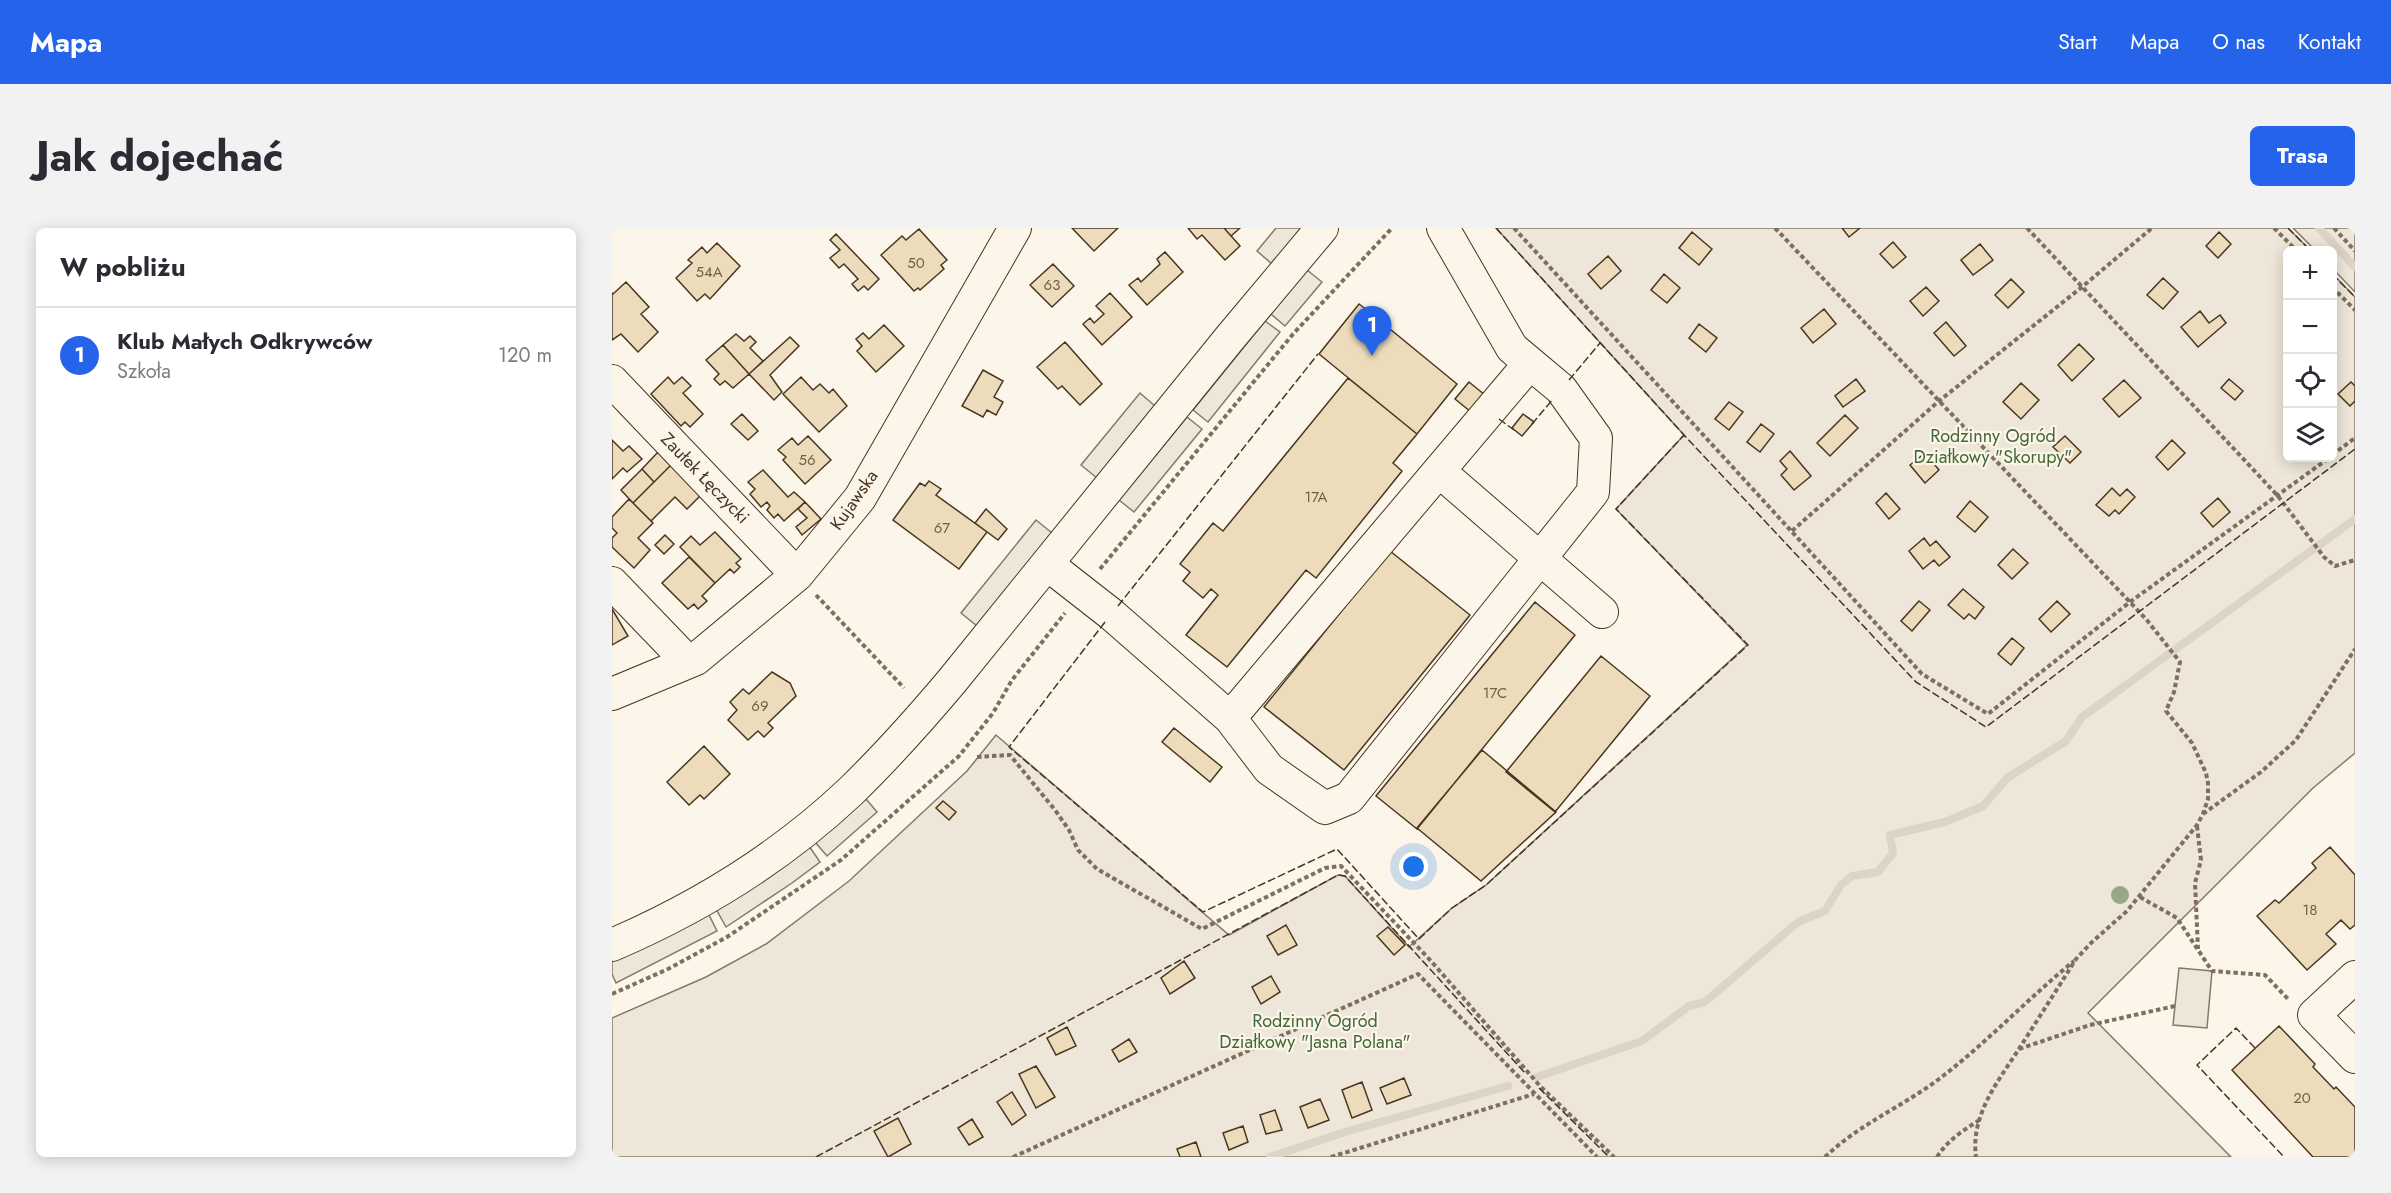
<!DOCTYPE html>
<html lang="pl">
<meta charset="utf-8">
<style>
body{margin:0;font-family:Jost,sans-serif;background:#f2f2f3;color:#2b2b33}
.controls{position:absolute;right:18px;top:18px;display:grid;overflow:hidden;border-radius:9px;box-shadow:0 3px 15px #0003}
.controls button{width:54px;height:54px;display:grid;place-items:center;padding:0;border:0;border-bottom:2px solid #e1e1e2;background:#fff;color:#2b2b33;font:30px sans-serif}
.you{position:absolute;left:802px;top:639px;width:21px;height:21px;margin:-15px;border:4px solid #fff;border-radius:50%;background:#1a73e8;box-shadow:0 0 0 9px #1a73e833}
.badge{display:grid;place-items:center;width:39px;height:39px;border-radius:50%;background:#2563eb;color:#fff;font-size:20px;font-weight:700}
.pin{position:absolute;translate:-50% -50px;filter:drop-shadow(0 2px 3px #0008)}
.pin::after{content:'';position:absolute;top:32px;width:21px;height:18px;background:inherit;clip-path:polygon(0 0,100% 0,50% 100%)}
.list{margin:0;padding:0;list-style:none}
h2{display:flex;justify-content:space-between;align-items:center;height:78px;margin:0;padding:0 24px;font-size:26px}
h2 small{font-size:20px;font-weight:400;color:#7c7c81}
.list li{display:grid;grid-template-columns:39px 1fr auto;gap:18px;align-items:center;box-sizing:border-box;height:96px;padding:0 24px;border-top:2px solid #e1e1e2}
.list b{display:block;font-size:22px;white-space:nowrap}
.list p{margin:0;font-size:20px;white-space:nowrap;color:#7c7c81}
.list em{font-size:20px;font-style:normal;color:#7c7c81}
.icon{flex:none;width:33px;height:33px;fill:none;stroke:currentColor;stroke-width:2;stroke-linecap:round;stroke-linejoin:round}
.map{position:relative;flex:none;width:1743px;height:929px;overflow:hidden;border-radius:9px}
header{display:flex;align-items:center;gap:36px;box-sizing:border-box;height:84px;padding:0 30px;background:#2563eb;color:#fff}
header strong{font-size:28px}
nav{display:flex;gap:33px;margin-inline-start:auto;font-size:21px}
.intro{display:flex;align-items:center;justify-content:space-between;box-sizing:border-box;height:144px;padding:0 36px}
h1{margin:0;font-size:42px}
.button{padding:15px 27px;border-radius:9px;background:#2563eb;color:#fff;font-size:21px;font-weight:700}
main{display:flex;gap:36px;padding:0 36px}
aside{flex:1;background:#fff;border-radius:9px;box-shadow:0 3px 15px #0003}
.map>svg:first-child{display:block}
.green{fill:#ede6d9;stroke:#887966;stroke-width:1.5}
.parking{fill:#ede7d9;stroke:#887966;stroke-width:1.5}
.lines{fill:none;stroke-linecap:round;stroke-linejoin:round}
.stream{stroke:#dcd4c6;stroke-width:8}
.building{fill:#ecdcbc;stroke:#4a3520;stroke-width:1.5}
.minor-casing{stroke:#4a3520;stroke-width:34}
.path{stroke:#7f6f5c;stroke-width:4;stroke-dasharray:4.5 3;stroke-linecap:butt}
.minor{stroke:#fbf6e9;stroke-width:32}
.fence{stroke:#4a3520;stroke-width:1.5;stroke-dasharray:8 3;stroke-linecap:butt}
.tree{fill:#96a887}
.labels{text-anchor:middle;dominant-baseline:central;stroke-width:4.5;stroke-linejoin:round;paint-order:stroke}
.number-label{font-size:15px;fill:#725f47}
.park-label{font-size:18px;fill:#436837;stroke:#fbf6e9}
.street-label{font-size:18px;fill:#4a3520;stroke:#fbf6e9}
</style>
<header>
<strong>Mapa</strong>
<nav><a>Start</a><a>Mapa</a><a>O nas</a><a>Kontakt</a></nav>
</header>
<div class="intro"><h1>Jak dojechać</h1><a class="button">Trasa</a></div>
<main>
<aside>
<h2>W pobliżu<small></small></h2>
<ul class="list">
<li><span class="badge">1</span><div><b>Klub Małych Odkrywców</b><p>Szkoła</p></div><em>120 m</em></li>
</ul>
</aside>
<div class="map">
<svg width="1743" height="929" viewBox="0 0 1743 929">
<rect width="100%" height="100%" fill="#fbf6e9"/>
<!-- green -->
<path class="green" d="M 884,0 L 1676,0 L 1698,22 L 1676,22 L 1676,230 L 1720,230 L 1721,46 L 1743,69 L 1743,525 L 1701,560 L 1476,785 L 1619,929 L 0,929 L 0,790 L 94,749 L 154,716 L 237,653 L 355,543 L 384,507 L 617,707 L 726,647 L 733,648 L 797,719 L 840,680 L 874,657 L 1135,417 L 1004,281 L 1072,207 Z
M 1681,0 L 1743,0 L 1743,64 L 1721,41 L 1720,22 L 1703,22 Z
M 1567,740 L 1600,743 L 1595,800 L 1561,797 Z"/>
<!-- parking -->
<path class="parking" d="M 664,0 L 691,0 L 660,36 L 645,23 Z
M 695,42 L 710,54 L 673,98 L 659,86 Z
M 653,93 L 668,104 L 596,194 L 581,182 Z
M 528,165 L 543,178 L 485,250 L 469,237 Z
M 575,189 L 590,201 L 522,284 L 507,272 Z
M 424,292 L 440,305 L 365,398 L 349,385 Z
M 254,571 L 265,584 L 215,628 L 203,614 Z
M 197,618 L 208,634 L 180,655 L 114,699 L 104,681 Z
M 96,685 L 105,703 L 4,755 L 0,746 L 0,733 L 70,700 Z"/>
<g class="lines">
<!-- stream -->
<path class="stream" d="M 1707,0 L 1743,39
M 925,849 L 1030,813 L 1077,778 L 1093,774 L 1186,694 L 1213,683 L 1229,657 L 1240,648 L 1266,644 L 1281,625 L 1278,607 L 1333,594 L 1371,578 L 1395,550 L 1454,513 L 1470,489 L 1743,291
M 658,929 L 733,904 L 896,858"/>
</g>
<!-- building -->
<path class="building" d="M 460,0 L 506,0 L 482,23 Z
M 576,0 L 612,0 L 628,18 L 613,32 L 590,7 L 585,11 Z
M 612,0 L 628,0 L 619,8 Z
M 1230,0 L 1248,0 L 1237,9 Z
M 307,1 L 335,32 L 329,37 L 332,41 L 308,62 L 306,60 L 302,63 L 269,27 L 290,8 L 294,12 Z
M 1080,4 L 1100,21 L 1087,37 L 1067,20 Z
M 1607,4 L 1619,16 L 1606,30 L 1594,18 Z
M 224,6 L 267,51 L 256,62 L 252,58 L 246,63 L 240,56 L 246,51 L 232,36 L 227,40 L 218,30 L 228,22 L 218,12 Z
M 1281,14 L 1294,29 L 1281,40 L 1268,26 Z
M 105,15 L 128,38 L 98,71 L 93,66 L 85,73 L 64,50 L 80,35 L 76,32 L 90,19 L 95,25 Z
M 1368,16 L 1381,32 L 1361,47 L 1349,32 Z
M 553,24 L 571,44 L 535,77 L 517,57 L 526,50 L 529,54 L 548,36 L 545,31 Z
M 996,28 L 1009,43 L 989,61 L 976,46 Z
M 441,36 L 462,58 L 440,79 L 418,57 Z
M 1052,46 L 1068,60 L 1055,75 L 1039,62 Z
M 1551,50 L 1566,64 L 1551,81 L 1535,67 Z
M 1399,51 L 1412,64 L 1396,80 L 1383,67 Z
M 14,54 L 37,79 L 29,86 L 46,104 L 26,124 L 9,106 L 0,112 L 0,65 L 1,66 Z
M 1314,59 L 1327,73 L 1311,88 L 1298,73 Z
M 498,65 L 520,89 L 490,117 L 471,96 L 478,90 L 482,95 L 492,86 L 484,78 Z
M 747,76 L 759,85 L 756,88 L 764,95 L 767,92 L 845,156 L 805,206 L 707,126 Z
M 1212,81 L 1224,96 L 1201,115 L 1189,100 Z
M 1588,83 L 1597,95 L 1608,87 L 1614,95 L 1586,119 L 1569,99 Z
M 1334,94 L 1354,118 L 1342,128 L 1322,105 Z
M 1087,96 L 1105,110 L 1094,124 L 1077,110 Z
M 272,97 L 292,118 L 264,144 L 245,123 L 250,118 L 244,111 L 251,105 L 257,111 Z
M 124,106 L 132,113 L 138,108 L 144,114 L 138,120 L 151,133 L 137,146 L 111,117 Z
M 178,109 L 187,118 L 158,147 L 170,164 L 162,172 L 137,146 Z
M 453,114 L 490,156 L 468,177 L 450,158 L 446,161 L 425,139 Z
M 1467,116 L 1482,131 L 1460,153 L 1446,137 Z
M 111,117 L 137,146 L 121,160 L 113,153 L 108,157 L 102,151 L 107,146 L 94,132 Z
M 371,142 L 391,153 L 382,169 L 391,174 L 384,187 L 375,182 L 371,189 L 350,178 Z
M 56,149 L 62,156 L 70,149 L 79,158 L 71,165 L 91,186 L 78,199 L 73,194 L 69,198 L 39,166 Z
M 189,149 L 201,162 L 208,156 L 217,165 L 221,161 L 235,178 L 207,204 L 171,166 Z
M 736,150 L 805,206 L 781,235 L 790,243 L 704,350 L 694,342 L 615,439 L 574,407 L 606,367 L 599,361 L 591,370 L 571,353 L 578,344 L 568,336 L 601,295 L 611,303 Z
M 1244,151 L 1253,163 L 1231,179 L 1223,168 Z
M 1617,151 L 1631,163 L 1623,172 L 1609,160 Z
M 1512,152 L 1529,170 L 1507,189 L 1491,171 Z
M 857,154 L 873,167 L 859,184 L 843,171 Z
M 1739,154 L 1743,158 L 1743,173 L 1738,178 L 1726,166 Z
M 1409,155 L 1427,172 L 1409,191 L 1391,174 Z
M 1117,174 L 1131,184 L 1117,202 L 1103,191 Z
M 130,186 L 146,203 L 136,212 L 119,196 Z
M 911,186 L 922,194 L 910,208 L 900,200 Z
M 1233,187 L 1246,200 L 1218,228 L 1205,215 Z
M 1149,196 L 1162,206 L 1148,224 L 1135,214 Z
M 196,208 L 219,232 L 193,256 L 171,232 L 174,229 L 166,222 L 180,210 L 186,217 Z
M 1453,208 L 1469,224 L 1458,235 L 1441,219 Z
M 0,212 L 11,223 L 17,218 L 30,231 L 15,244 L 11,240 L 0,251 Z
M 1560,212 L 1573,225 L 1556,242 L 1544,229 Z
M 1178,223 L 1199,248 L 1182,262 L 1169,247 L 1175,241 L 1168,233 Z
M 46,224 L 59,237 L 42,254 L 30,241 Z
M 1313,225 L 1327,242 L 1313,255 L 1298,237 Z
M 59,237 L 89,267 L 75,281 L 63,269 L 39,293 L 21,275 Z
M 30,241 L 42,254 L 21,275 L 9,262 Z
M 151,242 L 176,269 L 182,264 L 193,274 L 172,293 L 166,286 L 162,290 L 155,282 L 158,278 L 155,274 L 149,279 L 138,266 L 143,261 L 136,254 Z
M 317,253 L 329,261 L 324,267 L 375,304 L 347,341 L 281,292 L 308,255 L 313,258 Z
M 1500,260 L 1508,268 L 1515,261 L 1523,269 L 1507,286 L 1503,282 L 1497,288 L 1484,277 Z
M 1274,265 L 1288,281 L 1277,291 L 1264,275 Z
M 1606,270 L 1618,284 L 1601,299 L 1589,285 Z
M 17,271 L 41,295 L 26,310 L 38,322 L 22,340 L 0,319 L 0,310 L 5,305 L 0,300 L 0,289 Z
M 1358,273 L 1376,289 L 1363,304 L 1345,289 Z
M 193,274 L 209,291 L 190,307 L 184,299 L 195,290 L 186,281 Z
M 374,281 L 395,301 L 386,312 L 363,295 Z
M 103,304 L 129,331 L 124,335 L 128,339 L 122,345 L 118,341 L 103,355 L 68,319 L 79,308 L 88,317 Z
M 53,307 L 62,316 L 52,326 L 43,317 Z
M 1312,310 L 1318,318 L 1324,313 L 1338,329 L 1327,338 L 1322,332 L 1311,341 L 1297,323 Z
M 1401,321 L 1416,335 L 1400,351 L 1386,337 Z
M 778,323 L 858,387 L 732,542 L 652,479 Z
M 77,329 L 103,355 L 90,368 L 95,373 L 86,381 L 82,376 L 76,381 L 50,355 Z
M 1351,361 L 1372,379 L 1363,391 L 1357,386 L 1352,391 L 1336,377 Z
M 1307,373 L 1318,382 L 1300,403 L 1289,393 Z
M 1445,373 L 1458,386 L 1439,404 L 1427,391 Z
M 923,374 L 963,407 L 805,601 L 764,568 Z
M 0,381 L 16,408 L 0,417 Z
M 1400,410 L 1412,420 L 1399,437 L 1386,426 Z
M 989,428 L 1038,468 L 943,584 L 894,544 Z
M 160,444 L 178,455 L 184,468 L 156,495 L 161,500 L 152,509 L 146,503 L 136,512 L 116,492 L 125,482 L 118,474 L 131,461 L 137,466 Z
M 562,500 L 610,539 L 598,554 L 550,514 Z
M 92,518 L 118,546 L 92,571 L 88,567 L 77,577 L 55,554 Z
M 870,522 L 944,584 L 869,653 L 805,600 Z
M 331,573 L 344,584 L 337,592 L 324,580 Z
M 1718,619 L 1743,647 L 1743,697 L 1738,701 L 1729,692 L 1714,706 L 1724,716 L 1695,742 L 1645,688 L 1663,672 L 1667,675 L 1704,640 L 1700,635 Z
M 674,697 L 685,717 L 666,727 L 655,708 Z
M 776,699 L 793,717 L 782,727 L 765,708 Z
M 572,733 L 583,750 L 558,766 L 549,750 Z
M 659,748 L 668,764 L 649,776 L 640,759 Z
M 1667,798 L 1703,836 L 1701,839 L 1722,861 L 1724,859 L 1743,879 L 1743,929 L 1701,929 L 1620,842 Z
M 455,799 L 464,818 L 444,827 L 435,810 Z
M 517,811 L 525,824 L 507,834 L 500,822 Z
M 424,838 L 443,869 L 424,880 L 407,846 Z
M 792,850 L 799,867 L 775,876 L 768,860 Z
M 750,854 L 760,882 L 740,890 L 730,862 Z
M 400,864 L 414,887 L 400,897 L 385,874 Z
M 708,871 L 717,892 L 696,900 L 688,879 Z
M 663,882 L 670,902 L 654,906 L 648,887 Z
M 286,890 L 299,916 L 276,929 L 262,903 Z
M 360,891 L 371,909 L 357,917 L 346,900 Z
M 631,898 L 636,914 L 617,922 L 611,905 Z
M 584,914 L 589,929 L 568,929 L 565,921 Z"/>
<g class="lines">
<defs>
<path id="minor" d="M 831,0 L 900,120 L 949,161 L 984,210 L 981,264 L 737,570 L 713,580 L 657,541 L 618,490 L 918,135
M 0,153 L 185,347
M 827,243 L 990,384
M 435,336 L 499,386 L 618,490
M 0,355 L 76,434
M 0,466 L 84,431 L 185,347 L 248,270 L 403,0
M 0,717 C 86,680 169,629 238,564 C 274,529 308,491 340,453 L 617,111 L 710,0
M 1743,749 L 1702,787 L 1743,829"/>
</defs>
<!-- minor casing -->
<use href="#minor" class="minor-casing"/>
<!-- path -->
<path class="path" d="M 902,0 L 1310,446 L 1376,486 L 1518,374 L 1717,230
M 1163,0 L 1534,391 L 1568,434 L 1562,464 L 1554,483 L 1580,515 L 1594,545 L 1596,555 L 1596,571 L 1591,586 L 1585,597 L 1515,683 L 1479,715 L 1464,731 C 1447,758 1430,785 1412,813 C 1390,849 1358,884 1364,929
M 1415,0 L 1666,268 L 1712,329 L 1723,338 L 1743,332
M 1662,0 L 1684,22
M 1722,0 L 1743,23
M 1720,59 L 1743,82
M 1720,227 L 1743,210
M 1180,303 L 1327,173 L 1470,59 L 1540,0
M 488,341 L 681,106 L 780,0
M 204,367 L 292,460
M 365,529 L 398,527 L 443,582 L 457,602 L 466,622 L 485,641 L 590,701 L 713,640 L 729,638 L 819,733 L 928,858 L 1002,929
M 1591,586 L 1649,544 L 1684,512 L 1743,421
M 1585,598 L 1589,632 L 1583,655 L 1586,721
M 1528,669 L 1565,690 L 1600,743 L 1653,747 L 1677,772
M 0,766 L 56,741 L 115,709 L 229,632 L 347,528 L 381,485 L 400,452 L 453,385
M 1407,821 L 1478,797 L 1563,778
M 401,929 L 806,746 L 985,929
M 719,929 L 922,866
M 1213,929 C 1245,898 1287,880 1323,854 C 1373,817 1414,772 1462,733
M 1325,929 C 1335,913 1350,903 1366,893"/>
<!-- minor -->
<use href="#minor" class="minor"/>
<!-- fence -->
<path class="fence" d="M 884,0 L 1072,207 L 1304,454 L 1374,499 L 1743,221
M 1676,0 L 1698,22
M 1720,46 L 1743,69
M 957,152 L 988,115
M 887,191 L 902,202
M 920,196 L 941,171
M 506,378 L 706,126
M 493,394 L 397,519 L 591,684 L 725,621 L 807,711 L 840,680 L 874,657 L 1136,417 L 1004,281 L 1072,207
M 1643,820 L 1624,800 L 1585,837 L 1672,929
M 927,860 L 997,929
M 204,929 L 726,647 L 733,648 L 913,845"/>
</g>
<!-- trees -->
<circle class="tree" cx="1508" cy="667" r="9"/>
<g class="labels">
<!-- number labels -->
<g class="number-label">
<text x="304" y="35">50</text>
<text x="97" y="44">54A</text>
<text x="440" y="57">63</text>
<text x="195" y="232">56</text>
<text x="704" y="269">17A</text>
<text x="330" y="300">67</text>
<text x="883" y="465">17C</text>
<text x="148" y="478">69</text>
<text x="1698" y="682">18</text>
<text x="1690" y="870">20</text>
</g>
<!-- park labels -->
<g class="park-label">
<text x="1381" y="208">Rodzinny Ogród<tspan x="1381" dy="21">Działkowy "Skorupy"</tspan></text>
<text x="703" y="793">Rodzinny Ogród<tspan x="703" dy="21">Działkowy "Jasna Polana"</tspan></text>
</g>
<!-- street labels -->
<g class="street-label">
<text transform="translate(93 250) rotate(46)">Zaułek Łęczycki</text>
<text transform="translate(242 272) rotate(-55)">Kujawska</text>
</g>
</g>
</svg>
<div class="controls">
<button>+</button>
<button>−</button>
<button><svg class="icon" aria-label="locate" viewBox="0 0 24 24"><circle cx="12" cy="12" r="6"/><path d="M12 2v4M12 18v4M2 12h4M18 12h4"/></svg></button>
<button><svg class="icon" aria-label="layers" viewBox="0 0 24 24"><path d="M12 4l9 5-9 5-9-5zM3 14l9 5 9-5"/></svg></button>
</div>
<div class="you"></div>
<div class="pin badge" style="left:760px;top:128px">1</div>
</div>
</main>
